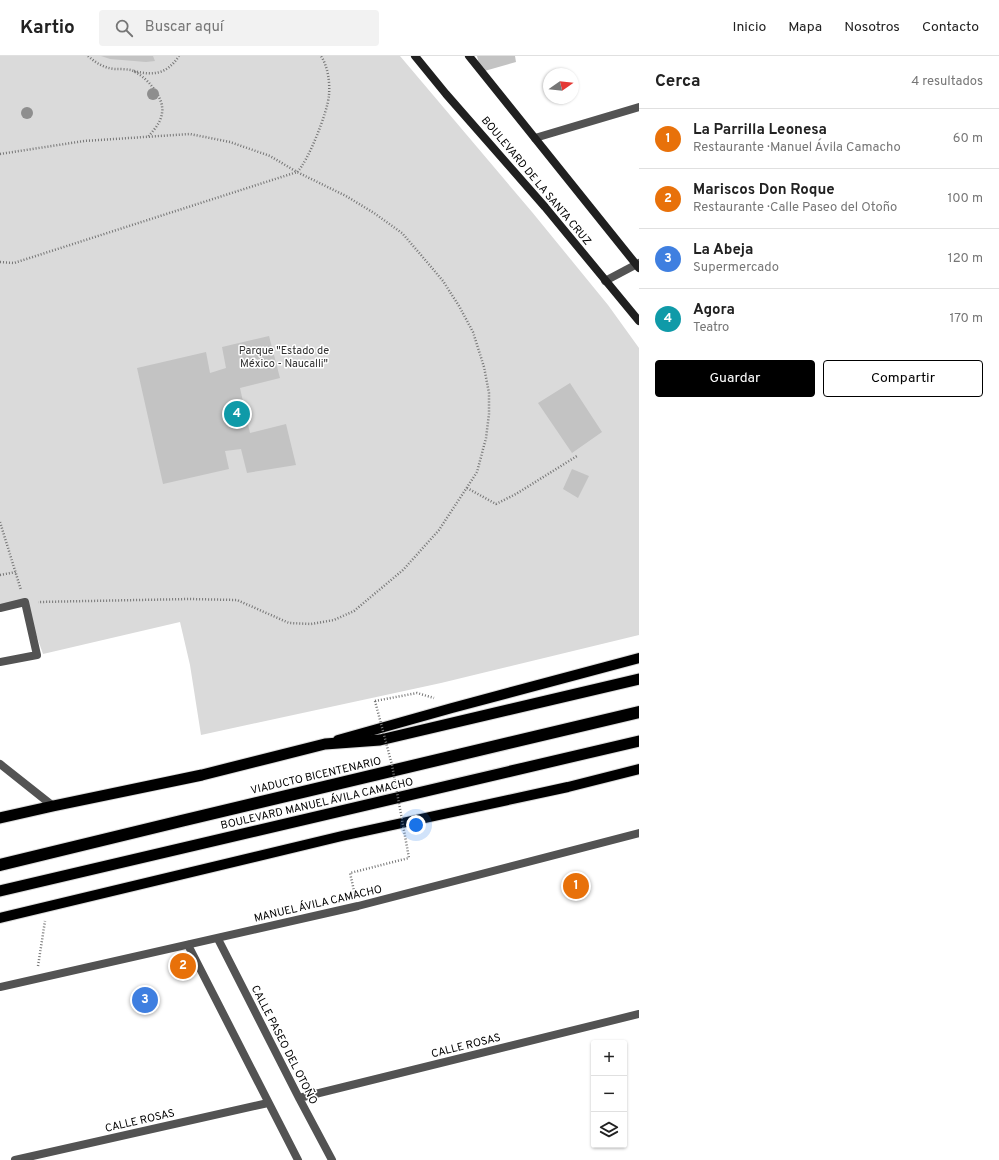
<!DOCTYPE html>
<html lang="es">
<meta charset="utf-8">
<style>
body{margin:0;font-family:Overpass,sans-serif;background:#f2f2f2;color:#222}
.controls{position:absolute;right:12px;bottom:12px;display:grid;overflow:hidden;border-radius:4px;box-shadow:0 1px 3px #0004}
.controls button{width:36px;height:36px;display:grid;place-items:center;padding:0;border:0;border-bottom:1px solid #e0e0e0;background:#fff;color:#222;font:20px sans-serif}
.compass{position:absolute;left:543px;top:12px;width:36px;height:36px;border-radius:50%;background:#fff;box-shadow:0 1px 3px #0004;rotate:76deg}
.you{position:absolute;left:416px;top:769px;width:14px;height:14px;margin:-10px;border:3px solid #fff;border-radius:50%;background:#1a73e8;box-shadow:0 0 0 6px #1a73e833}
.badge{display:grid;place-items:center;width:26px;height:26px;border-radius:50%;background:#000;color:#fff;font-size:13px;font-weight:700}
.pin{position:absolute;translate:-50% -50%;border:2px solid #fff;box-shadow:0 1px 4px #0006}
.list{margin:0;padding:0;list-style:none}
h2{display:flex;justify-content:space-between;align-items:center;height:52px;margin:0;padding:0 16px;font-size:17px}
h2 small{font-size:13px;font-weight:400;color:#767676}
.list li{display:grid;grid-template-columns:26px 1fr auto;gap:12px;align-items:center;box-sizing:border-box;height:60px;padding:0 16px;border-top:1px solid #e0e0e0}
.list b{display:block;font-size:15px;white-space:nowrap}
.list p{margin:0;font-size:13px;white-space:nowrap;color:#767676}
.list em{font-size:13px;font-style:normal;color:#767676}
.actions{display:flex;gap:8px;padding:12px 16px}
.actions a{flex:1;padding:9px 0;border:1px solid #000;border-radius:4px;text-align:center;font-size:14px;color:#000}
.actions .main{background:#000;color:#fff}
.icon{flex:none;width:22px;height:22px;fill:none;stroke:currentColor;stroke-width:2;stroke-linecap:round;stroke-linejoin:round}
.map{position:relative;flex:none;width:639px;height:1104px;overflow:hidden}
header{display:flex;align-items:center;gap:24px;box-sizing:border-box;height:56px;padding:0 20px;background:#fff;border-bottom:1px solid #e0e0e0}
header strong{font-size:19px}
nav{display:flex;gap:22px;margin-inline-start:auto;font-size:14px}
.search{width:280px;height:36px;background:#f2f2f2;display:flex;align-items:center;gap:10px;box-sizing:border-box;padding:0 14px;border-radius:4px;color:#767676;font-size:15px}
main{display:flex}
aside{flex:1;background:#fff}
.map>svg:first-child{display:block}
.green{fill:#dadada}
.building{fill:#c3c3c3}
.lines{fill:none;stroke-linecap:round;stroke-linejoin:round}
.primary-casing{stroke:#dbdbdb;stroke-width:12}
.trunk-casing{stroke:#dbdbdb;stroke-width:13}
.motorway-casing{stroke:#dbdbdb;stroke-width:14}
.path{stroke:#757575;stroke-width:2.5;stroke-dasharray:1 2;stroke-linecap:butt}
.service{stroke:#535353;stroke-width:8}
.minor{stroke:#535353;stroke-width:8}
.tertiary{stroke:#535353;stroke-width:8}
.secondary{stroke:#202020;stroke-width:8}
.primary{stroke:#000;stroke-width:10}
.trunk{stroke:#000;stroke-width:11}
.motorway{stroke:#000;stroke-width:12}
.path-bridge{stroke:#757575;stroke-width:2.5;stroke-dasharray:1 2;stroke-linecap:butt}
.tree{fill:#8e8e8e}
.labels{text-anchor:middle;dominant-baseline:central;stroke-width:3;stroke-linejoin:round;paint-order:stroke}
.street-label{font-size:11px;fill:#000;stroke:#fff}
.park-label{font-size:11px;fill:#313131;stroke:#fff}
</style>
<header>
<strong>Kartio</strong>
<div class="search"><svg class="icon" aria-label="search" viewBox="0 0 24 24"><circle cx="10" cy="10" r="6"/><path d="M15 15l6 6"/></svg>Buscar aquí</div>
<nav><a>Inicio</a><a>Mapa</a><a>Nosotros</a><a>Contacto</a></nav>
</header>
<main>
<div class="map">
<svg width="639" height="1104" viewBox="0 0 639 1104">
<rect width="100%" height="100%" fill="#fff"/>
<!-- green -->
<path class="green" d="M 0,0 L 400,0 L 532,156 L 608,249 L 639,292 L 639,579 L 441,627 L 201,679 L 190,609 L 180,566 L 43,598 L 25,547 L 0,552 Z"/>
<!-- building -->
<path class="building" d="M 101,0 L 153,0 L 155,5 L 146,6 L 110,3 Z
M 477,0 L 515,0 L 516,6 L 481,16 Z
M 269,280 L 280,322 L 240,332 L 250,377 L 286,368 L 296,409 L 247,417 L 241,393 L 225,395 L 229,413 L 163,428 L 137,312 L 206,296 L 210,317 L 226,312 L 222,291 Z
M 570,327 L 602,376 L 572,397 L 538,347 Z
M 572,413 L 589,420 L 578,442 L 563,433 Z"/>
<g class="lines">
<defs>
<path id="primary" d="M 338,684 L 452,652 L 639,602
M 0,862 L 342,780 L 568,731 L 639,713"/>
<path id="trunk" d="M 0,762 L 53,750 L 202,719 L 325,688 L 380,684 L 639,623
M 0,835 L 639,685"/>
<path id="motorway" d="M 0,809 L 181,765 L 639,656"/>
</defs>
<!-- primary casing -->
<use href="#primary" class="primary-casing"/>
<!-- trunk casing -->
<use href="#trunk" class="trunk-casing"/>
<!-- motorway casing -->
<use href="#motorway" class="motorway-casing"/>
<!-- path -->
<path class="path" d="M 88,0 C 96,7 104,12 115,13 C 120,13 126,13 131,14 C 145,19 165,41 162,57 C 161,66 154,74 148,81
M 134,15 C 154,20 167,18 179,0
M 0,98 L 84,85 L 190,78 L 230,86 L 270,100 L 297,116 C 308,106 328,55 329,39 C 330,26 328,11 321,0
M 0,206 L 14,207 L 297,116 L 346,140 L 374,157 L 402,177 L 421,199 L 443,225 L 459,250 L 473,276 L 484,311 L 489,337 L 489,358 L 486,382 L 477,416 L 439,474 L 403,514 L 354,555 L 334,564 L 311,568 L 289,567 L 237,544 L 189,543 L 38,546
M 467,432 L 496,448 L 516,438 L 577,400
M 0,466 L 21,534
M 0,519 L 16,516
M 375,645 L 417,637 L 434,642
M 355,839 L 350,817 L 409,802
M 38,910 L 45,865"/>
<!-- service -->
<path class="service" d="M 0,552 L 25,546 L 37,599 L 0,606
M 0,708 L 53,750"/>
<!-- minor -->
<path class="minor" d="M 535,82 L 639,51
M 605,225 L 639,207
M 218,883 L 299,1042 L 332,1104
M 188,889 L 298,1104
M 299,1042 L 639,958
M 15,1104 L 268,1047"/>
<!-- tertiary -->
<path class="tertiary" d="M 0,931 L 358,850 L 639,777"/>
<!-- secondary -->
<path class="secondary" d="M 415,0 L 446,38 L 545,151 L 639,265
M 469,0 L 639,212"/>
<!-- primary -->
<use href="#primary" class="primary"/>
<!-- trunk -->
<use href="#trunk" class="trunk"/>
<!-- motorway -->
<use href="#motorway" class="motorway"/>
<!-- path-bridge -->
<path class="path-bridge" d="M 375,645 L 392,709 L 409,802"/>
</g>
<!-- trees -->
<g class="tree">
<circle cx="153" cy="38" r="6"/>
<circle cx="27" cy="57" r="6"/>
</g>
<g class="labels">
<!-- street labels -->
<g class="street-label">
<text transform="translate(536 125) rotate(50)">BOULEVARD DE LA SANTA CRUZ</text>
<text transform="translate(316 720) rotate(-13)">VIADUCTO BICENTENARIO</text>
<text transform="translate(317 748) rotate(-13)">BOULEVARD MANUEL ÁVILA CAMACHO</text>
<text transform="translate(318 848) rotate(-13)">MANUEL ÁVILA CAMACHO</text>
<text transform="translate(284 989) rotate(63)">CALLE PASEO DEL OTOÑO</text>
<text transform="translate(466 990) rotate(-14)">CALLE ROSAS</text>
<text transform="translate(140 1065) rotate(-13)">CALLE ROSAS</text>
</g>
<!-- park labels -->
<g class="park-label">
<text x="284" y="295">Parque "Estado de<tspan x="284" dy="13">México - Naucalli"</tspan></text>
</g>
</g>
</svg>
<div class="controls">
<button>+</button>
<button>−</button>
<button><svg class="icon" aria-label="layers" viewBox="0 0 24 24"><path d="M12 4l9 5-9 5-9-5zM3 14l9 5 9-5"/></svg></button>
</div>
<svg class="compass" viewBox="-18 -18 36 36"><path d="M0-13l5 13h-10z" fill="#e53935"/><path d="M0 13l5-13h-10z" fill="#767676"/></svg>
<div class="you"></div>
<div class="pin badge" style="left:576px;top:830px;background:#e8710a">1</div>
<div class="pin badge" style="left:183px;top:910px;background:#e8710a">2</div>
<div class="pin badge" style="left:145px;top:944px;background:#3f7fe0">3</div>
<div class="pin badge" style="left:237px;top:358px;background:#0f9aa8">4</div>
</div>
<aside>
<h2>Cerca<small>4 resultados</small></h2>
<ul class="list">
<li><span class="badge" style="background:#e8710a">1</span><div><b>La Parrilla Leonesa</b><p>Restaurante · Manuel Ávila Camacho</p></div><em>60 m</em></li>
<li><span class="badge" style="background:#e8710a">2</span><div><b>Mariscos Don Roque</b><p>Restaurante · Calle Paseo del Otoño</p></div><em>100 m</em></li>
<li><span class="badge" style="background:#3f7fe0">3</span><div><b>La Abeja</b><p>Supermercado</p></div><em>120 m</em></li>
<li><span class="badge" style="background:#0f9aa8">4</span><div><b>Agora</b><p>Teatro</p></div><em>170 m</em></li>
</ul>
<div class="actions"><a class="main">Guardar</a><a>Compartir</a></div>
</aside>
</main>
